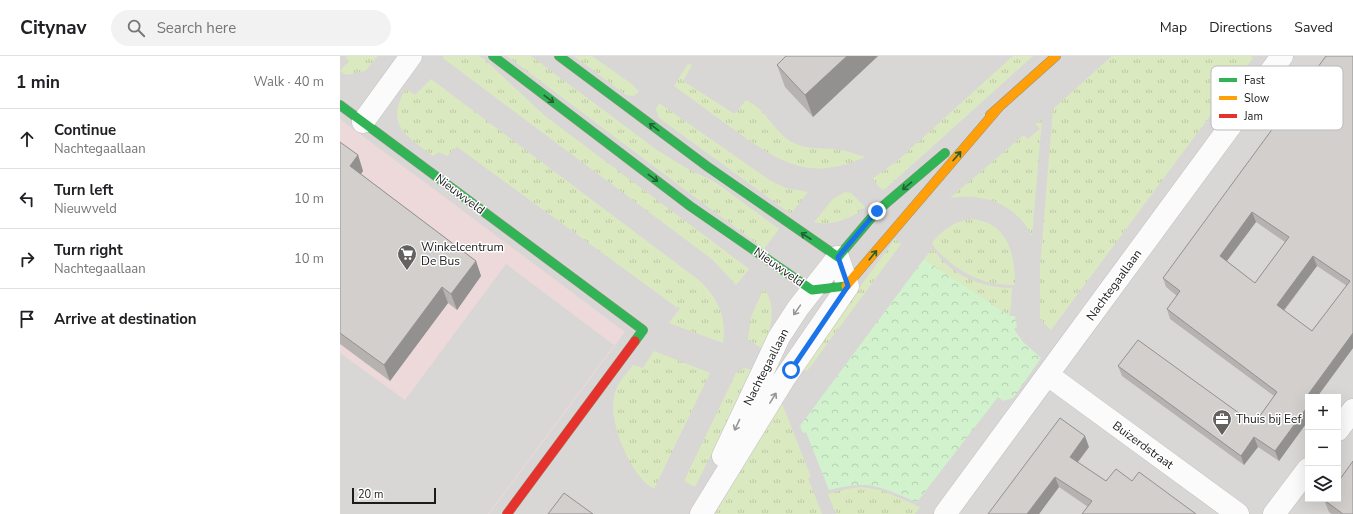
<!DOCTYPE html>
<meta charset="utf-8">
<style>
body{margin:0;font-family:"Nunito Sans",sans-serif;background:#f2f2f2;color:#202124}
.controls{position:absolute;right:12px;bottom:12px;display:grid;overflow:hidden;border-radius:0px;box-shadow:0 4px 16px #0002}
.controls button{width:36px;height:36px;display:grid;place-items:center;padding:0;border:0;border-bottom:1px solid #e0e0e0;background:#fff;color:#202124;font:20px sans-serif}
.scale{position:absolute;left:12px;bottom:10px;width:84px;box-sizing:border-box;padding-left:4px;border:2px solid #1b1b1b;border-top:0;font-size:11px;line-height:14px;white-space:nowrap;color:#1b1b1b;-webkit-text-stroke:3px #fff;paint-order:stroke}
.stop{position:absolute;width:12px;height:12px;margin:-9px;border:3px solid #1a73e8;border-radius:50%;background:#fff}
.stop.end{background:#1a73e8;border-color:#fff;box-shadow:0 1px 4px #0008}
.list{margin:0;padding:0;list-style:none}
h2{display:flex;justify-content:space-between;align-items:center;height:52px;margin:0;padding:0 16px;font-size:17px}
h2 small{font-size:13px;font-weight:400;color:#757577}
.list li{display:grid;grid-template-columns:26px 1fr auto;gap:12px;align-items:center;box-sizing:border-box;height:60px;padding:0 16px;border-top:1px solid #e0e0e0}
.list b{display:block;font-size:15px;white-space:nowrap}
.list p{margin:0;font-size:13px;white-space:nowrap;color:#757577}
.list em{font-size:13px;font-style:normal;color:#757577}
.icon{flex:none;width:22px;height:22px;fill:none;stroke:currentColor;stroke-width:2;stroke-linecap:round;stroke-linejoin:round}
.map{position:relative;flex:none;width:1013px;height:458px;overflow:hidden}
header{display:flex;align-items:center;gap:24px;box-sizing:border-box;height:56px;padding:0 20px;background:#fff;border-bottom:1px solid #e0e0e0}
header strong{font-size:19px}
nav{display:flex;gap:22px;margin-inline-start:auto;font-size:14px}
.search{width:280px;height:36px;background:#f2f2f2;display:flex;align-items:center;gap:10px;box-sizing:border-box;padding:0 14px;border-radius:22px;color:#757577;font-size:15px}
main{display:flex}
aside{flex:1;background:#fff}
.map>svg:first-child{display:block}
.residential{fill:#d9d7d5;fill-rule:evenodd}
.commercial{fill:#edd9da}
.grass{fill:url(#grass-tufts)}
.park{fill:url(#park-crowns)}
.parking{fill:#d8d7d5}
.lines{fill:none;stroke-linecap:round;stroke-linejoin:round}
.street-casing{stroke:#c2c1c0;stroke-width:23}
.fast-casing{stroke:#95937c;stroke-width:10}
.slow-casing{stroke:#95937c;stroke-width:10}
.jam-casing{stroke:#95937c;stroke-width:10}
.street{stroke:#fcfbfb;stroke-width:22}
.fast{stroke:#30b455;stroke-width:9}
.slow{stroke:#ff9f0a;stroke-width:9}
.jam{stroke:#e5322d;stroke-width:9}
.wall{fill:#b5b2b0;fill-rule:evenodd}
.shaded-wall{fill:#939190}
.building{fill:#d2cfcd;stroke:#939190;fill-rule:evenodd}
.oneway{stroke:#246035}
.oneway2{stroke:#979696}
.route{stroke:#1a73e8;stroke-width:5}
.labels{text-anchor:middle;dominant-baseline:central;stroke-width:3;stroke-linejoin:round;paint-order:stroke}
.street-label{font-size:12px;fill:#1b1b1b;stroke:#fff}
.poi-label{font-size:12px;fill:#1b1b1b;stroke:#fff;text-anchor:start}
.key{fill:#fff;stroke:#bbb;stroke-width:1}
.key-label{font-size:11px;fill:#1b1b1b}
</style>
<header>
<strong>Citynav</strong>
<div class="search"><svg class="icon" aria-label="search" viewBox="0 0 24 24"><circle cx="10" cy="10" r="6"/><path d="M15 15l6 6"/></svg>Search here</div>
<nav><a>Map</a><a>Directions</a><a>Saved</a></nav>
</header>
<main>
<aside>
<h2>1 min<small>Walk · 40 m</small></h2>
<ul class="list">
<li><svg class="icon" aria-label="ahead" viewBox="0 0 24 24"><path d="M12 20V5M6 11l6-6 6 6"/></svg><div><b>Continue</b><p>Nachtegaallaan</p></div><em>20 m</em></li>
<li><svg class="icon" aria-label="left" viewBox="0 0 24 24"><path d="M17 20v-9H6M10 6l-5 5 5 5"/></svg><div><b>Turn left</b><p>Nieuwveld</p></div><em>10 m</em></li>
<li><svg class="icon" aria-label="right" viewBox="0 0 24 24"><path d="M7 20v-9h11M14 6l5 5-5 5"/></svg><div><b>Turn right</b><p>Nachtegaallaan</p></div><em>10 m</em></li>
<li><svg class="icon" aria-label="arrive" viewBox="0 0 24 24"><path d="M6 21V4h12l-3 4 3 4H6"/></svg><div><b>Arrive at destination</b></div></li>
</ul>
</aside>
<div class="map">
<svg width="1013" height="458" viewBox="0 0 1013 458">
<defs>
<pattern id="grass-tufts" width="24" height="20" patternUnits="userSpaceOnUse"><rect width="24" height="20" fill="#dbe9c0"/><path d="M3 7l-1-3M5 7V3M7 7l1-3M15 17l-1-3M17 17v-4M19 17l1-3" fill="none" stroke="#bbc7a4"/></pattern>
<pattern id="park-crowns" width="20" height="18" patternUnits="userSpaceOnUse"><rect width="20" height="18" fill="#d1f2cd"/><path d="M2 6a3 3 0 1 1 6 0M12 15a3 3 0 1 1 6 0" fill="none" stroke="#b3cfaf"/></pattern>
</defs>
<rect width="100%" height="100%" fill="#eae7e4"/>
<!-- residential -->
<path class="residential" d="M 0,0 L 1013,0 L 1013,458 L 0,458 ZM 968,341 L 998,341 L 998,443 L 968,443 Z"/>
<!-- commercial -->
<path class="commercial" d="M 0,63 L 285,276 L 149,458 L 0,458 Z"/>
<!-- grass -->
<path class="grass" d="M 6,0 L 38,0 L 25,15 L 6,19 L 0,15 L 8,6 Z
M 104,0 L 138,0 L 143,2 L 205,60 L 409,213 L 396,229 L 373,204 L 103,2 Z
M 167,0 L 191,0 L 317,94 L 346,112 L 375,126 L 439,173 L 424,193 Z
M 234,0 L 252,0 L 293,29 L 299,36 L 293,40 L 286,39 Z
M 673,0 L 693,0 L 543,135 L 532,123 L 557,105 Z
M 772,0 L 911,0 L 913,2 L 711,274 L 700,263 L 700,211 L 713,53 Z
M 348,8 L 352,9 L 351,11 L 343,25 L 393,57 L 396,57 L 406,44 C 425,52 435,77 450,85 C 467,95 484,91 501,94 C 509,95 517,99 525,101 C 469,126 441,107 396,75 C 375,60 355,45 334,30 Z
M 91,23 L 360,225 C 378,242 387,262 383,287 L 329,267 L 340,252 L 338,250 L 336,252 L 117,91 L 107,100 L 99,96 L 93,100 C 67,80 44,69 66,33 L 75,39 Z
M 319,47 L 431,125 L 446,132 L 468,136 L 451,158 L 319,62 L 316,53 Z
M 702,62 L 692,180 C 676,148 645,137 610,142 L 684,79 L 688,83 L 700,73 L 696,68 Z
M 505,136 L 511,137 L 525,151 C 514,162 490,171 474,166 L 493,143 Z
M 631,163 C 668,166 675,198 675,229 C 650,229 632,223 611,207 C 604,201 596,195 592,187 C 602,174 615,165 631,163 Z
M 555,183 L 561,188 L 467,315 L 461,312 Z
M 593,192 C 609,219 642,232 672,232 L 670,260 L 584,203 Z
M 424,232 C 437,250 431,274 423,293 L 408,284 L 411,261 Z
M 314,295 L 370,317 L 314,433 C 310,430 305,427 302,423 C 285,404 266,359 276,334 C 279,325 288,316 293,309 L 303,312 Z
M 404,312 L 413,314 L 355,431 L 344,425 L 396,317 Z
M 441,345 L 471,421 L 468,422 L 482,458 L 375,458 Z
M 521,431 L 541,434 L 580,451 L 575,458 L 496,458 L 488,438 L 506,433 Z"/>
<!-- park -->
<path class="park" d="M 584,203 L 670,260 L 675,260 L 677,271 L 674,273 L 683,286 L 701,302 L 673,342 L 663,345 L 658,341 L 577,446 C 540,431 531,423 489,434 L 466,376 L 463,377 L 460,370 Z"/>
<!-- parking -->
<path class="parking" d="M 117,91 L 335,250 L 322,269 L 103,107 Z
M 166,208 L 274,289 L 148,458 L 0,458 L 0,297 L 65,344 Z"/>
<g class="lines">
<defs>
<path id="street" d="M 23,66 L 71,0
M 708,319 L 898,458
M 998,374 L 1013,354
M 383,400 L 439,281 L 458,252 L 498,201
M 361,458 L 444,323 L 508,230 L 498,201
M 605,458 L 942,0
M 934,458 L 968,413"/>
<path id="fast" d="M 153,0 L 350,150 L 472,234 L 506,230
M 219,0 L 368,111 L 498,201 L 537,155 L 605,97
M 0,49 L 303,274 L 295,285"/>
<path id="slow" d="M 650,59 L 716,0
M 506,230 L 660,50"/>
<path id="jam" d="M 167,458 L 295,285"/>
</defs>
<!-- street casing -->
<use href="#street" class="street-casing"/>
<!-- fast casing -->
<use href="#fast" class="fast-casing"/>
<!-- slow casing -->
<use href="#slow" class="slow-casing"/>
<!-- jam casing -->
<use href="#jam" class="jam-casing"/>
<!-- street -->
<use href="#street" class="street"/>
<!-- fast -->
<use href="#fast" class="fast"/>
<!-- slow -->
<use href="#slow" class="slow"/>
<!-- jam -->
<use href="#jam" class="jam"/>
</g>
<!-- wall -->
<path class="wall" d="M 446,0 L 538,0 L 473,61 L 445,31 L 437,9 Z
M 1013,0 L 1013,292 L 977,341 L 968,341 L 968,365 L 939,405 L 918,391 L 904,409 L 782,320 L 778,310 L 914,368 L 934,340 L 830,263 L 827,253 L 837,240 L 826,231 L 823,222 ZM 916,166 L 945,186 L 915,227 L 887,205 ZM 977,210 L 1007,230 L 972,275 L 944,255 Z
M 0,86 L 18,99 L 23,115 L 21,118 L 136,205 L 141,220 L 117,254 L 108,247 L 50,325 L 0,288 Z
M 749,391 L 738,406 L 766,425 L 792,425 L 856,458 L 748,451 L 719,431 L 699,458 L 648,458 Z
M 984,444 L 1013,458 L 992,458 L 989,456 Z"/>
<!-- shaded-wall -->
<path class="shaded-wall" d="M 507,0 L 538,0 L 473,61 L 465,39 Z
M 18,99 L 23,115 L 16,125 L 10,110 Z
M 912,156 L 916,166 L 883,210 L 880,200 Z
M 973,200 L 977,210 L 940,259 L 937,249 Z
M 136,205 L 141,220 L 117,254 L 111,238 Z
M 102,231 L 108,247 L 50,325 L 44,309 Z
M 1013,277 L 1013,292 L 977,341 L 968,341 L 967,340 Z
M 968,350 L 968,365 L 939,405 L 935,395 Z
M 745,380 L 749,391 L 734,411 L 730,401 Z
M 914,381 L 918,391 L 904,409 L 901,400 Z
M 715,421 L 719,431 L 699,458 L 687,458 Z"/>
<!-- building -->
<path class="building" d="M 446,0 L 507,0 L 465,39 L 437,9 Z
M 986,0 L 1013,0 L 1013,277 L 967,340 L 969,341 L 968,341 L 968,350 L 935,395 L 914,381 L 901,400 L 778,310 L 798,284 L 914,368 L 937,336 L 827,253 L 840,235 L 823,222 ZM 912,156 L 949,181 L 915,227 L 880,200 ZM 973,200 L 1010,225 L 972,275 L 937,249 Z
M 0,86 L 18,99 L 10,110 L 136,205 L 111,238 L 102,231 L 44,309 L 0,277 Z
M 720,362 L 745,380 L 730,401 L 766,425 L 776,413 L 792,425 L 799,416 L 856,458 L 742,458 L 752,445 L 715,421 L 687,458 L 648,458 Z
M 1013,405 L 1013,458 L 1003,458 L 984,444 L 985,443 L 998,443 L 998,426 Z
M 224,437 L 253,458 L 208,458 Z"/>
<!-- one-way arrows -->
<defs><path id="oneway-shaft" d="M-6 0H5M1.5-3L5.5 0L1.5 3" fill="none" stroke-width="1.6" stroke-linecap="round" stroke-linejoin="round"/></defs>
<g class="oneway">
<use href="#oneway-shaft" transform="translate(209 43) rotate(37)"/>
<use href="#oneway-shaft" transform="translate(314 71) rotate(-143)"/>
<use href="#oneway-shaft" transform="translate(617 100) rotate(-49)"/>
<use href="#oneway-shaft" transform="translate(313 122) rotate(37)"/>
<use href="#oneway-shaft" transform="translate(567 130) rotate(140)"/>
<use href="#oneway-shaft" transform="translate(466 180) rotate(-147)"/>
<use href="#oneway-shaft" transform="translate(533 199) rotate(-51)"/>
</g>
<g class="oneway2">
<use href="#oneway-shaft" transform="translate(457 254) rotate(125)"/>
<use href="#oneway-shaft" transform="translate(433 342) rotate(-58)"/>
<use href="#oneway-shaft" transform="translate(397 369) rotate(115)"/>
</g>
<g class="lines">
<!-- route -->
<path class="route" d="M 451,314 L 508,230 L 498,201 L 537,155"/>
</g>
<!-- icons -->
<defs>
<symbol id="supermarket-pin" viewBox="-11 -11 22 30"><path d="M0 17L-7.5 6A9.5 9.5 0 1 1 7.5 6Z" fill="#636261" stroke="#fff"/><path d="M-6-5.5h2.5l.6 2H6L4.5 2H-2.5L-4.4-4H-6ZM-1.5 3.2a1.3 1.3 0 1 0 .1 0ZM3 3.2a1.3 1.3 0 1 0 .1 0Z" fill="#fff"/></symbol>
<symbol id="office-pin" viewBox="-11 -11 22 30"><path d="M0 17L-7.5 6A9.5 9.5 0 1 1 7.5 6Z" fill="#636261" stroke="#fff"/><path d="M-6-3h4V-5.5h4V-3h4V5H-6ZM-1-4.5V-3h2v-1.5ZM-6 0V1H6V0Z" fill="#fff"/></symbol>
</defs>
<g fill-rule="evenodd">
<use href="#supermarket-pin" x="56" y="187" width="22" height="30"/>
<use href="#office-pin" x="871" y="352" width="22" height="30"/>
</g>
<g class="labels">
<!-- street labels -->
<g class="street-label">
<text transform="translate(120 138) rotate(37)">Nieuwveld</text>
<text transform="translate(439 211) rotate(35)">Nieuwveld</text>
<text transform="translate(774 229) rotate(-54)">Nachtegaallaan</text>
<text transform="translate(426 311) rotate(-63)">Nachtegaallaan</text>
<text transform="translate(803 389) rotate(36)">Buizerdstraat</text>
</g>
<!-- poi labels -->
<g class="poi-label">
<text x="81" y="191">Winkelcentrum<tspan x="81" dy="14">De Bus</tspan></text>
<text x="896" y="363">Thuis bij Eef</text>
</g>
</g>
<!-- legend -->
<rect x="871" y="10" width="132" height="64" rx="6" class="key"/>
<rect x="879" y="22" width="18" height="4" fill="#30b455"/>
<rect x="879" y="40" width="18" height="4" fill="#ff9f0a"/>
<rect x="879" y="58" width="18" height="4" fill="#e5322d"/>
<g class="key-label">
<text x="904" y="28">Fast</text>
<text x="904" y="46">Slow</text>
<text x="904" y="64">Jam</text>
</g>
</svg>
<div class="controls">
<button>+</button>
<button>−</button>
<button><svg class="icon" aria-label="layers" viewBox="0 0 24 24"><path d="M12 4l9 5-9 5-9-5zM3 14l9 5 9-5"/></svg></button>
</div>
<div class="scale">20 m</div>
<div class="stop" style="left:451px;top:314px"></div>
<div class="stop end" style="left:537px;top:155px"></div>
</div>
</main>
